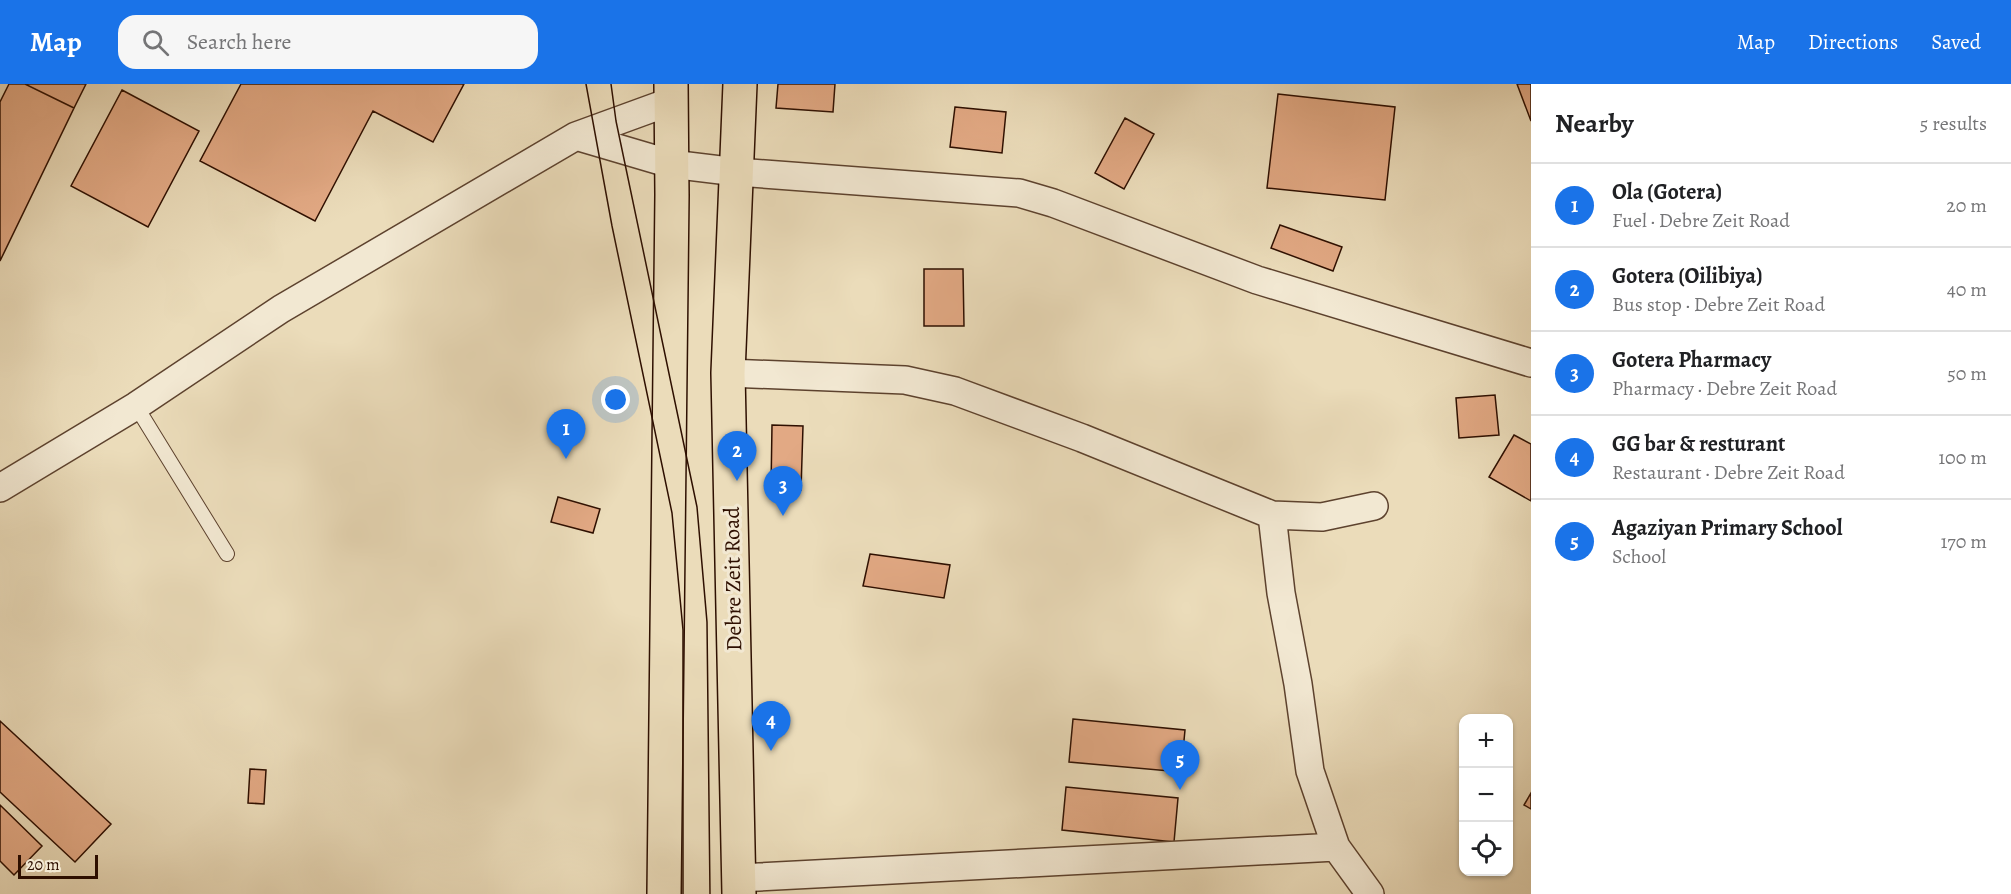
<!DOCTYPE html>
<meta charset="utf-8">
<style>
body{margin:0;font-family:Alegreya,serif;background:#f6f6f6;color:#202124}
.controls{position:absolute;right:18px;bottom:18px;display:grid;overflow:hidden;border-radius:12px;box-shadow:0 2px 4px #0004}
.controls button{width:54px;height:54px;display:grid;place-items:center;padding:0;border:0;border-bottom:2px solid #e0e0e0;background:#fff;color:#202124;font:30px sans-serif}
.scale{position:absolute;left:18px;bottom:15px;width:80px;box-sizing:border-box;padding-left:6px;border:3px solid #2e0f00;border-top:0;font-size:16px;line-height:21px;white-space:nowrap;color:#2e0f00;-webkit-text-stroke:4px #f2e8d2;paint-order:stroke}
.you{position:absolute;left:616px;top:316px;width:21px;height:21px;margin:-15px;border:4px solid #fff;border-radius:50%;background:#1a73e8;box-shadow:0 0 0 9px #1a73e833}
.badge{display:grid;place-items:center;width:39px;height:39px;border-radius:50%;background:#1a73e8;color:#fff;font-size:20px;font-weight:700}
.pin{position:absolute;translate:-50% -50px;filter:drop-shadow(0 2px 3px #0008)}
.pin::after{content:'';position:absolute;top:32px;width:21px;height:18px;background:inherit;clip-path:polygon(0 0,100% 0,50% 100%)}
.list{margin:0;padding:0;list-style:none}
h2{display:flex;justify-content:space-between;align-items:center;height:78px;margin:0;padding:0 24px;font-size:26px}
h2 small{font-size:20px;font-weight:400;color:#757577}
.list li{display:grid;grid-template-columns:39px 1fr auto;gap:18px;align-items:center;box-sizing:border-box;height:84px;padding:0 24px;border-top:2px solid #e0e0e0}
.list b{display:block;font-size:22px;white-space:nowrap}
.list p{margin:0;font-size:20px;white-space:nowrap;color:#757577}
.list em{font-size:20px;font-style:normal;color:#757577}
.icon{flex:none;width:33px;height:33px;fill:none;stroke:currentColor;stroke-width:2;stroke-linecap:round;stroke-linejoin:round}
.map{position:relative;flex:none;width:1531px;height:810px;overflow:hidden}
header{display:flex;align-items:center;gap:36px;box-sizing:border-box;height:84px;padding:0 30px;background:#1a73e8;color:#fff}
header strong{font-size:28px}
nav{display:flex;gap:33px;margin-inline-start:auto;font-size:21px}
.search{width:420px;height:54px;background:#f6f6f6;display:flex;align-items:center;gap:15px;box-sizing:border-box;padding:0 21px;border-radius:18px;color:#757577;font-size:22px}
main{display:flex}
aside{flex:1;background:#fff}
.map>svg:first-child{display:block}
.building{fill:#e2a984;stroke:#2e0f00;stroke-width:1.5}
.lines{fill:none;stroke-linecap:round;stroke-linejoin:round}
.service-casing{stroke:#5d422e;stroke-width:16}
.minor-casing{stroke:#5d422e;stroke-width:30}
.primary-casing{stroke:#2e0f00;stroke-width:36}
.service{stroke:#f2e8d2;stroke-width:14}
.minor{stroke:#f2e8d2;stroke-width:27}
.primary{stroke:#ebdcba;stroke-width:33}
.tram{stroke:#2e0f00;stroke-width:1.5}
.labels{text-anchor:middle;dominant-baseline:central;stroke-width:6;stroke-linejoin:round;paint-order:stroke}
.street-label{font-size:22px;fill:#2e0f00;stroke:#f2e8d2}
</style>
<header>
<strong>Map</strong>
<div class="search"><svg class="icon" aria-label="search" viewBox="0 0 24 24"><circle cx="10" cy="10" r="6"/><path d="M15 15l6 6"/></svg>Search here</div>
<nav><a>Map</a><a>Directions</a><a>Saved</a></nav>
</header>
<main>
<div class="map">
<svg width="1531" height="810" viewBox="0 0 1531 810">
<rect width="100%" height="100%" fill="#ebdcba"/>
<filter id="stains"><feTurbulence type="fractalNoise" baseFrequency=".00333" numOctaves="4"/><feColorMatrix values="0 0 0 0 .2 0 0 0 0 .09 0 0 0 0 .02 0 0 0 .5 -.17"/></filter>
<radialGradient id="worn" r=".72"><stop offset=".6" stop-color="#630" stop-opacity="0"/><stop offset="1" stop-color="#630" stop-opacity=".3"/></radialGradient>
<!-- building -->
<path class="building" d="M 9,0 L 25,0 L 74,24 L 0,177 L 0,18 Z
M 25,0 L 86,0 L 74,24 Z
M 241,0 L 464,0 L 433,58 L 373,27 L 315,137 L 200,77 Z
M 778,0 L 835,0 L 833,28 L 776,24 Z
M 1517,0 L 1531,0 L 1531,37 Z
M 122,6 L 199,47 L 148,143 L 71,102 Z
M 1278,10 L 1395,23 L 1385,116 L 1267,104 Z
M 955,23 L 1006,28 L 1002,69 L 950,63 Z
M 1125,34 L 1154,50 L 1124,105 L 1095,89 Z
M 1280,141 L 1342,163 L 1333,187 L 1271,164 Z
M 924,185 L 963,185 L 964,242 L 924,242 Z
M 1495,311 L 1499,351 L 1459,354 L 1456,314 Z
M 772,341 L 803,342 L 801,406 L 771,405 Z
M 1514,351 L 1531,360 L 1531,417 L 1489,393 Z
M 558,413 L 600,425 L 593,449 L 551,438 Z
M 870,470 L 950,481 L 944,514 L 863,502 Z
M 1073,635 L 1185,646 L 1181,688 L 1069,678 Z
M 0,637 L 111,740 L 75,778 L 0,708 Z
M 250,685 L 266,686 L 264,720 L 248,719 Z
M 1066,703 L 1178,714 L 1174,758 L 1062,746 Z
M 1531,709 L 1531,725 L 1524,721 Z
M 0,721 L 42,762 L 14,791 L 0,777 Z"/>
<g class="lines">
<defs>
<path id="service" d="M 136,322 L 227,470"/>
<path id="minor" d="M 576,52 L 671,80 L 737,88 L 1019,109 L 1053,119 L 1257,196 L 1531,279
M 728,289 L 905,296 L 955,307 L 1082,354 L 1272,431 L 1322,433 L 1374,422
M 0,404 L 136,322 L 281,225 L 576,52 L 672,17
M 1272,431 L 1281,509 L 1298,600 L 1310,687 L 1336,763
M 739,794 L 1336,763 L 1370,810"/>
<path id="primary" d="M 664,810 L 672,111 L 671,0
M 739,810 L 728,289 L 740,0"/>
</defs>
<!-- service casing -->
<use href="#service" class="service-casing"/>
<!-- minor casing -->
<use href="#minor" class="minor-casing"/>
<!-- primary casing -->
<use href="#primary" class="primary-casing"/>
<!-- service -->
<use href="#service" class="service"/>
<!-- minor -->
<use href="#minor" class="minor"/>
<!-- primary -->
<use href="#primary" class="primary"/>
<!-- tram -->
<path class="tram" d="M 586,0 L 612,142 L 672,429 L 683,546 L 683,810
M 611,0 L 616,37 L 697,423 L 707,538 L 710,810"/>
</g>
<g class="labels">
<!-- street labels -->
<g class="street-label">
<text transform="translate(733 495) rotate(-91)">Debre Zeit Road</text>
</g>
</g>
<rect width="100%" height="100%" filter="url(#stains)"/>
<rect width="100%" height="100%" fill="url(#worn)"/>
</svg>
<div class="controls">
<button>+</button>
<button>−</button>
<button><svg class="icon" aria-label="locate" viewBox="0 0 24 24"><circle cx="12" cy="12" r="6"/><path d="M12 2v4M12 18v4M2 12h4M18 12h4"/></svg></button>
</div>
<div class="scale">20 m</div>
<div class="you"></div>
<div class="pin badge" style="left:566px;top:375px">1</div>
<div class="pin badge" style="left:737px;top:397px">2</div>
<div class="pin badge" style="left:783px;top:432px">3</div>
<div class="pin badge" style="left:771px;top:667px">4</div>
<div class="pin badge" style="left:1180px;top:706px">5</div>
</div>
<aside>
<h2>Nearby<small>5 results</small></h2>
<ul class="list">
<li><span class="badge">1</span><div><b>Ola (Gotera)</b><p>Fuel · Debre Zeit Road</p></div><em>20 m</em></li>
<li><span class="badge">2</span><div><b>Gotera (Oilibiya)</b><p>Bus stop · Debre Zeit Road</p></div><em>40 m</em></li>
<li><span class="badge">3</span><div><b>Gotera Pharmacy</b><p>Pharmacy · Debre Zeit Road</p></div><em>50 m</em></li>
<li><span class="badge">4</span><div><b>GG bar &amp; resturant</b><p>Restaurant · Debre Zeit Road</p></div><em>100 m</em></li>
<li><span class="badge">5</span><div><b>Agaziyan Primary School</b><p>School</p></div><em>170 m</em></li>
</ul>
</aside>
</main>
